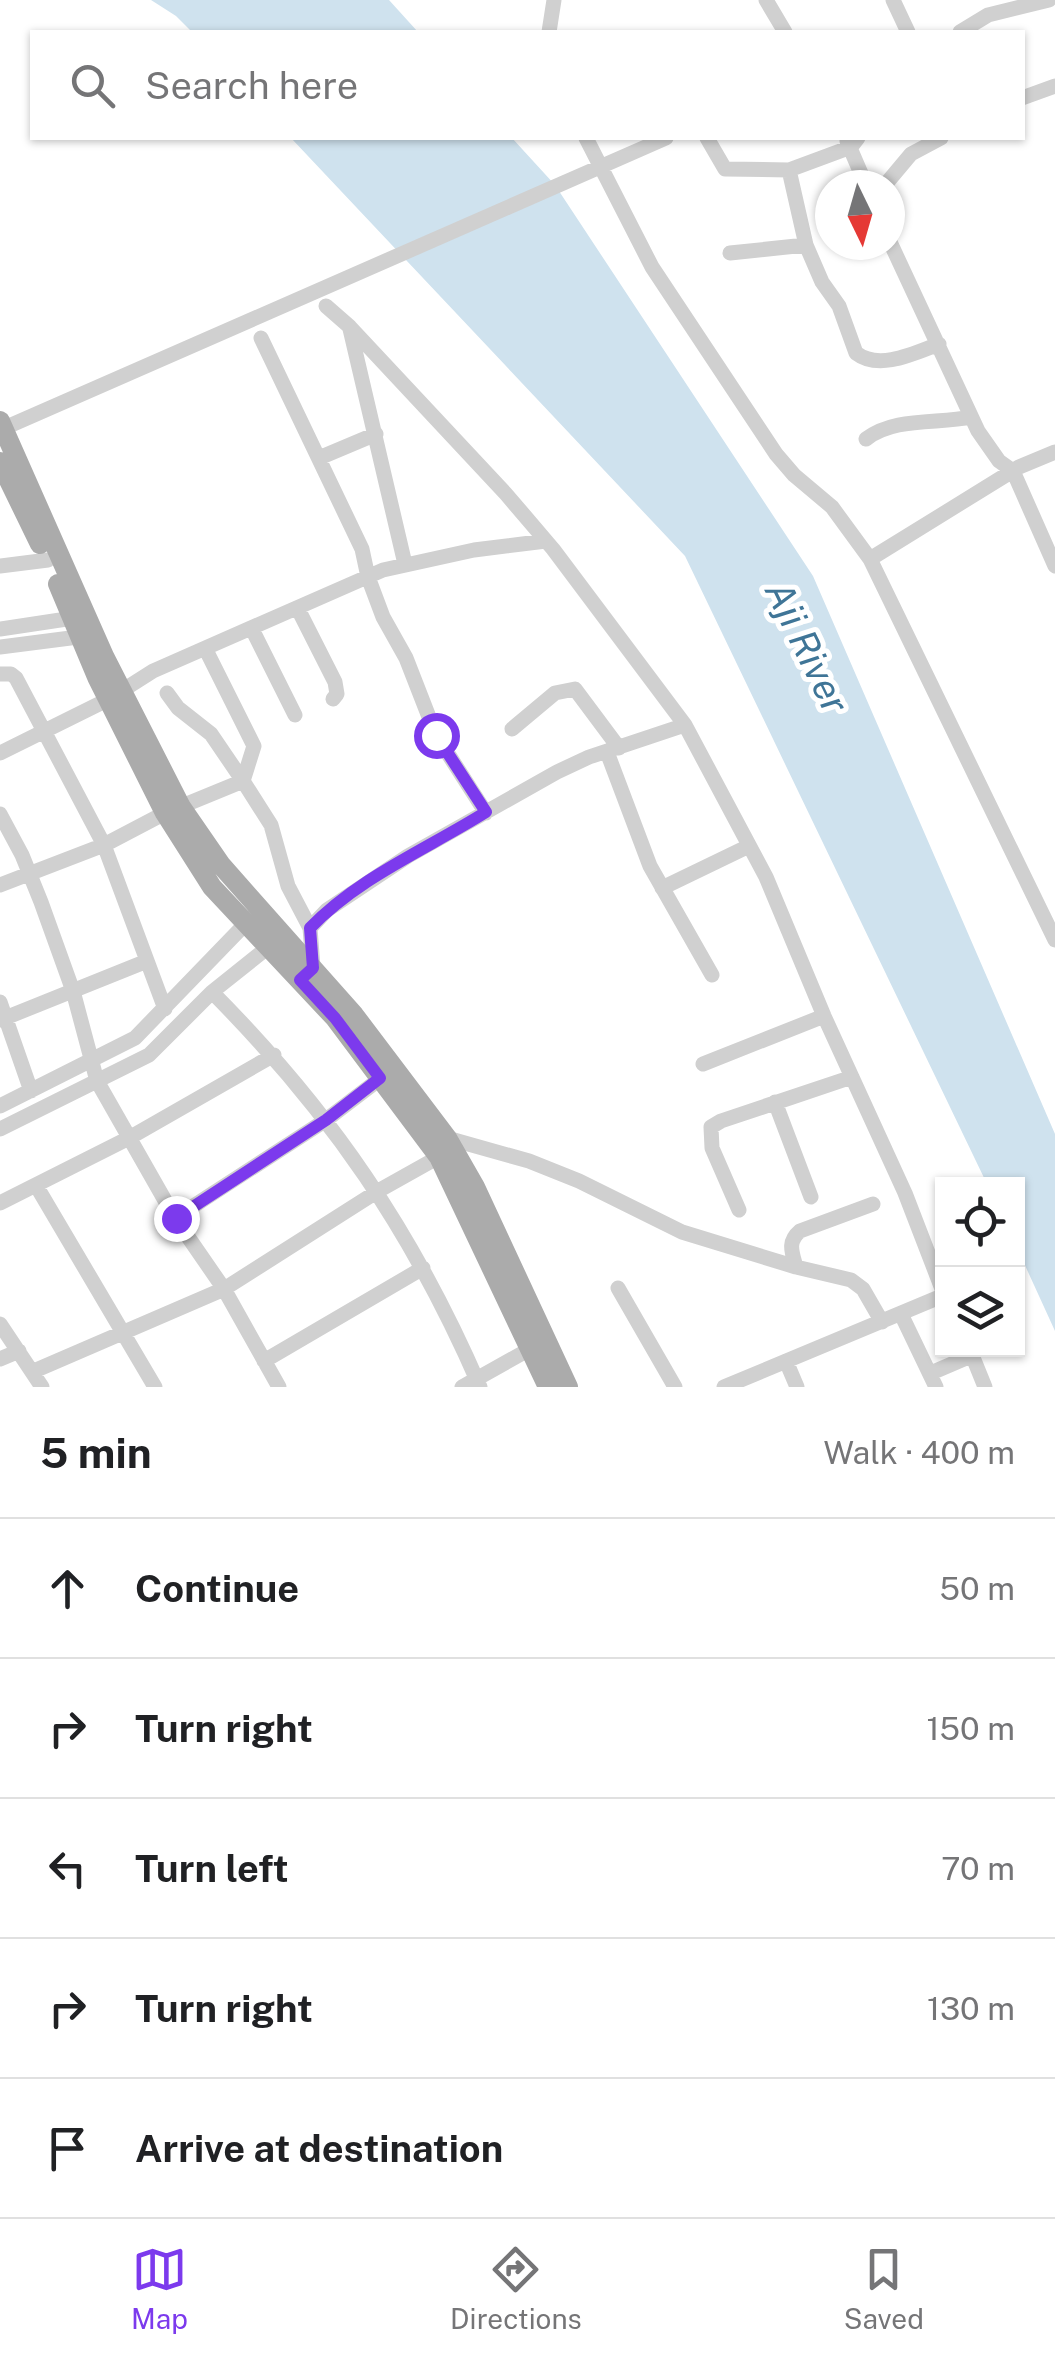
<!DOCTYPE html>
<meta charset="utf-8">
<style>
body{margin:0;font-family:"Public Sans",sans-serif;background:#f2f2f2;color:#202124}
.controls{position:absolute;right:30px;bottom:30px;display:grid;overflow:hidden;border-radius:0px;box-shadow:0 2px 8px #0004}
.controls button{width:90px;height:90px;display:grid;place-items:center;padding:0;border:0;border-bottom:2px solid #e0e0e0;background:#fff;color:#202124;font:50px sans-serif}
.compass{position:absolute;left:815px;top:170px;width:90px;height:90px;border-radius:50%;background:#fff;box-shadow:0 2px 8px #0004;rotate:175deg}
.stop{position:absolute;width:30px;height:30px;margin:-22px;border:8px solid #7c3aed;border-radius:50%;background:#fff}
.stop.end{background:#7c3aed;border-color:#fff;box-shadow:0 2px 10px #0008}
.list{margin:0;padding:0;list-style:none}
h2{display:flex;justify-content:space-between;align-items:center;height:130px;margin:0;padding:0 40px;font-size:42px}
h2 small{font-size:32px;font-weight:400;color:#757577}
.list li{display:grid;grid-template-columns:65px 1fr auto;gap:30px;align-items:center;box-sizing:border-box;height:140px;padding:0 40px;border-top:2px solid #e0e0e0}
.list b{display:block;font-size:38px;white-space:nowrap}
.list em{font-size:32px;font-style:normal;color:#757577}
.icon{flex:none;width:55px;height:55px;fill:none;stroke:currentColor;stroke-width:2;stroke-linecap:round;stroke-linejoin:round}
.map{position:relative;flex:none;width:1055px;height:1387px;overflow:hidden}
.search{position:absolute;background:#fff;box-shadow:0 2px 8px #0004;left:30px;right:30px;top:30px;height:110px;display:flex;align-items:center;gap:25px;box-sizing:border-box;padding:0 35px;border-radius:0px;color:#757577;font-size:38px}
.sheet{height:830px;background:#fff}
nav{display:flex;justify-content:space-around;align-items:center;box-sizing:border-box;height:140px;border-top:2px solid #e0e0e0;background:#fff;font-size:28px;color:#757577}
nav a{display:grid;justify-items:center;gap:5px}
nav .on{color:#7c3aed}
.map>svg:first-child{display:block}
.water{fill:#cfe2ee}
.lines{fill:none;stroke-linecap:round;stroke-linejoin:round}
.minor{stroke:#d0d0d0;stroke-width:15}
.major{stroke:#ababab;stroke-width:20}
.route{stroke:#7c3aed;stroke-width:12}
.labels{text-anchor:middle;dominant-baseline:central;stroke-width:10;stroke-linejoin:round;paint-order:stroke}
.water-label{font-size:38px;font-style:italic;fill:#3f7597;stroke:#fff}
</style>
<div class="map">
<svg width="1055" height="1387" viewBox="0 0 1055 1387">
<rect width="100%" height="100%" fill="#fff"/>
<!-- water -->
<path class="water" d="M 151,0 L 389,0 L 418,32 L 192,32 L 176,16 Z
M 291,138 L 512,138 L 555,185 L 813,576 L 1055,1134 L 1055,1331 L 1018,1250 L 1018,1184 L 987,1184 L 685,556 Z"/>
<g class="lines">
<!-- minor -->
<path class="minor" d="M 766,0 L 785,32
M 893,0 L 908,32
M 549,32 L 554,0
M 960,32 L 988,15 L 1049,0
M 1022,98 L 1055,86
M 586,138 L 652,267 L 776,454 L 794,475 L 832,507 L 870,559 L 1055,940
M 707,138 L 725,169 L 789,170 L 851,147 L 858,138
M 847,141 L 866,185
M 789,170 L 806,245 L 822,282 L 839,306 L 856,353 C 879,371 915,353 939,344
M 885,185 L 911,154 L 941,138
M 890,242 L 978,431 L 999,461 L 1013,471 L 1055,566
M 730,253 L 806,245
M 326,306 L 350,327 L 506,494 L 553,549 L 685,725 L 766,877 L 824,1016 L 905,1193 L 942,1289
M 350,329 L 405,564
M 261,338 L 362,549 L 368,577 L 383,617 L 406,658 L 436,735 L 486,813
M 0,430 L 666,138
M 866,439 C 894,417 938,424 971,417
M 319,458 L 376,434
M 870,559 L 1019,467 L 1055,452
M 0,566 L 48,560
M 298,609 L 335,682 L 337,694 L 333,699
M 0,629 L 80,617
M 252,629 L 295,715
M 0,647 L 86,636
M 206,650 L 254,746 L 243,781
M 0,674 L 11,674 L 16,678 L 104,845 L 165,1009
M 167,693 L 178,708 L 211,734 L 243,781
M 512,729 L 555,693 L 575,689 L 619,748
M 607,752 L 650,866 L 712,975
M 0,753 L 109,699 L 153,671 L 383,570 L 474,550 L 546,541
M 0,814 L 22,855 L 41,902 L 73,991 L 97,1081 L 175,1218 L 224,1289 L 279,1387
M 0,885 L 104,845 L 165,813 L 243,781 L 271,825 L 288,886 L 310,928
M 662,888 L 749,846
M 308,972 L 313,967 L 310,928 L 327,910 L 408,856 L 557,772 L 589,757 L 685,725
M 212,992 C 331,1112 413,1232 480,1387
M 0,1002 L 31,1091
M 0,1020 L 147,961
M 703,1064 L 824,1016
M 775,1102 L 811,1197
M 0,1106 L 135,1038 L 253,916
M 0,1129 L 149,1055 L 212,992 L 276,941
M 447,1138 L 529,1161 L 579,1181 L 682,1232 L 796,1267 L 851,1280 L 863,1289 L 882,1322
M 37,1187 L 155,1387
M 0,1203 L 129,1138 L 274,1055
M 739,1210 L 712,1148 L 711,1127 L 721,1121 L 852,1077
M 175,1218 L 326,1120 L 381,1078
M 796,1267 C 792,1252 787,1242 800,1231 L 873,1204
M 618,1288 L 675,1387
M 901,1314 L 936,1387
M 0,1324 L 42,1387
M 970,1350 L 985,1387
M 0,1359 L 19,1351
M 264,1361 L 423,1268
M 786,1361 L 797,1387
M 34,1371 L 224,1289 L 378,1191 L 444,1154
M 931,1373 L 973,1355
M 462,1387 L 537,1345
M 724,1387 L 942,1296"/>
<!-- major -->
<path class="major" d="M 0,421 L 104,656 L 181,807 L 221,865 L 354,1015 L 447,1138 L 475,1187 L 568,1387
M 0,462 L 40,544
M 58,584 L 97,677 L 165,813 L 212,887 L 335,1018 L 439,1157 L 548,1387"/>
</g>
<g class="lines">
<!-- route -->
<path class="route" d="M 176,1218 L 326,1120 L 380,1078 L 335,1018 L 300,980 L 313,968 L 310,928 C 359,877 427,849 486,812 L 436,735"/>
</g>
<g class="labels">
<!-- water labels -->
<g class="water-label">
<text transform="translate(807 647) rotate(64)">Aji River</text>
</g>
</g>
</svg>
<div class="controls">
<button><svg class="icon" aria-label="locate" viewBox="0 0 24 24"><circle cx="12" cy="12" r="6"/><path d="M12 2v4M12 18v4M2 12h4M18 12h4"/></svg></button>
<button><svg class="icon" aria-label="layers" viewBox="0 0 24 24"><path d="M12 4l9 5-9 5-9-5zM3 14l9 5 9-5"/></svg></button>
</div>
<svg class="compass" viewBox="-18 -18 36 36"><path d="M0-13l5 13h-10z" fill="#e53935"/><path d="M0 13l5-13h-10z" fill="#757577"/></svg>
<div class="stop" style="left:436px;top:735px"></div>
<div class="stop end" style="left:176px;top:1218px"></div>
<div class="search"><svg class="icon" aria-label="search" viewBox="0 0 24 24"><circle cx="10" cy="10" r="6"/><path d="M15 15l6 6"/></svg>Search here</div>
</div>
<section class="sheet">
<h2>5 min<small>Walk · 400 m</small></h2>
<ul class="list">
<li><svg class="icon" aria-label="ahead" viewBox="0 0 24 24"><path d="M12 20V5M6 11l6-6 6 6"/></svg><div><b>Continue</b></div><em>50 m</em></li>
<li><svg class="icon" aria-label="right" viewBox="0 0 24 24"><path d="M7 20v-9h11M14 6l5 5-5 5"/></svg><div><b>Turn right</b></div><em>150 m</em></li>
<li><svg class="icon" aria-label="left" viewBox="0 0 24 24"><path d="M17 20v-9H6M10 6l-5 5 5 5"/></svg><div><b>Turn left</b></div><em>70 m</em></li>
<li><svg class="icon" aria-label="right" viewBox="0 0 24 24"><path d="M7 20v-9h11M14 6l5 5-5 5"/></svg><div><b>Turn right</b></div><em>130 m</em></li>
<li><svg class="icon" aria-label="arrive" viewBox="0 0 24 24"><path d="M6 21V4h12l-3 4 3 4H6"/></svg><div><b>Arrive at destination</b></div></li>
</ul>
</section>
<nav>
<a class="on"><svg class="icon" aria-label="map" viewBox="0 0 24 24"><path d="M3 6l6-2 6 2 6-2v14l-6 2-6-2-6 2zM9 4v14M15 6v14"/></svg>Map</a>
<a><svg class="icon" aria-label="directions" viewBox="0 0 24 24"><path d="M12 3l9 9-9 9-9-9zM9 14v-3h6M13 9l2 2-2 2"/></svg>Directions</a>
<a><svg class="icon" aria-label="saved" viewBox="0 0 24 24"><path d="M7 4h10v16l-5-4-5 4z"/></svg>Saved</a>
</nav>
